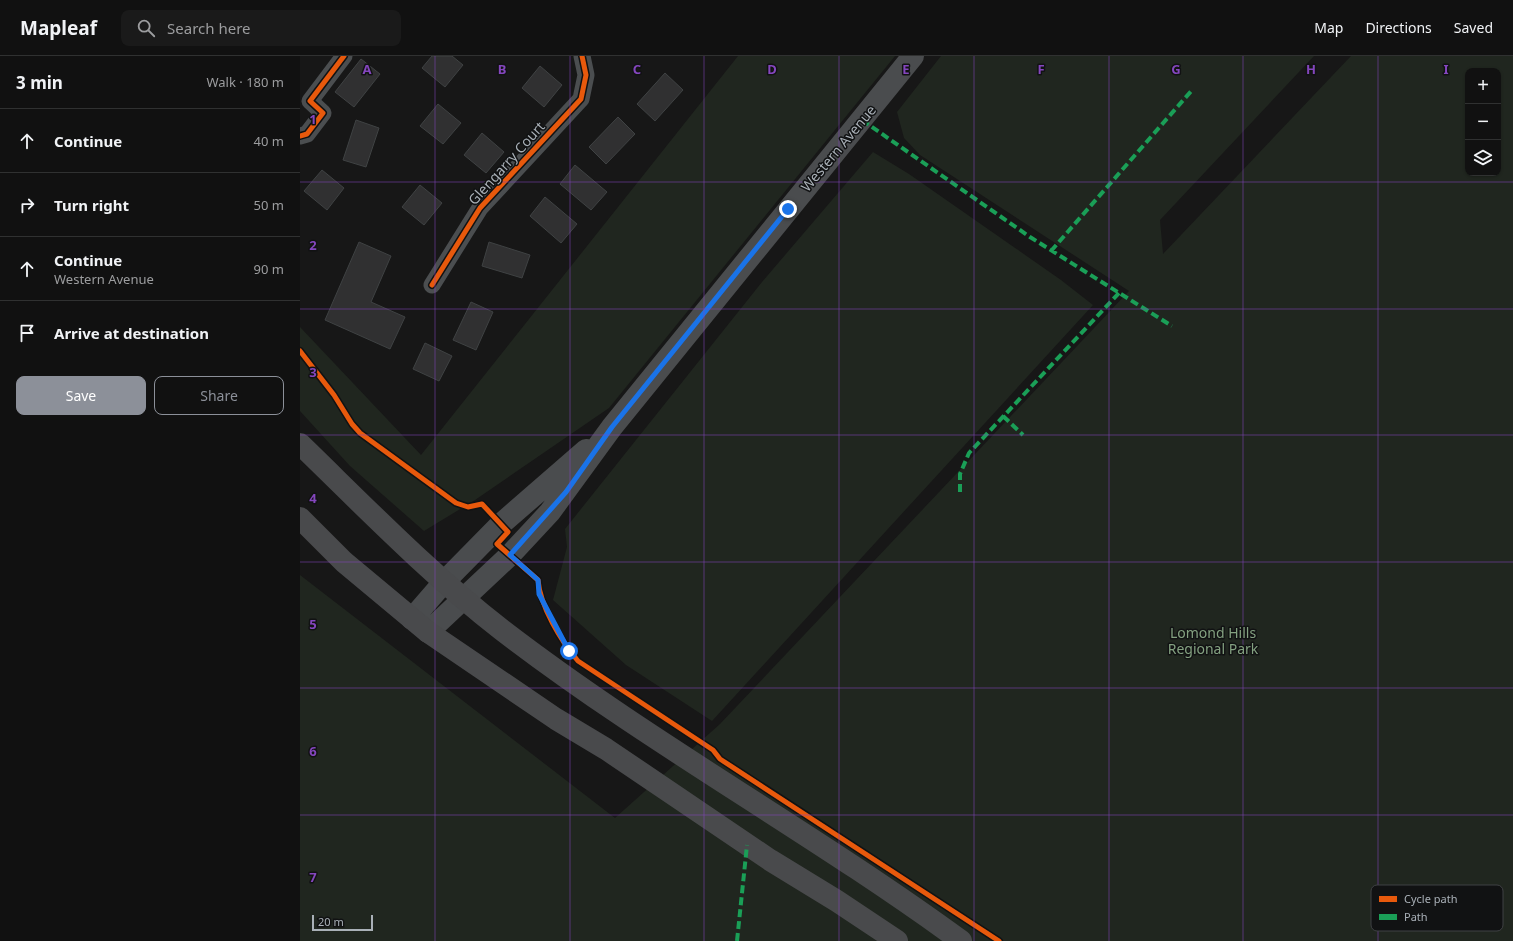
<!DOCTYPE html>
<meta charset="utf-8">
<style>
body{margin:0;font-family:"Noto Sans",sans-serif;background:#1a1a1a;color:#f1f3f6}
.controls{position:absolute;right:12px;top:12px;display:grid;overflow:hidden;border-radius:8px;box-shadow:0 1px 3px #0004}
.controls button{width:36px;height:36px;display:grid;place-items:center;padding:0;border:0;border-bottom:1px solid #303131;background:#111;color:#f1f3f6;font:20px sans-serif}
.scale{position:absolute;left:12px;bottom:10px;width:61px;box-sizing:border-box;padding-left:4px;border:2px solid #a9b0b7;border-top:0;font-size:11px;line-height:14px;white-space:nowrap;color:#a9b0b7;-webkit-text-stroke:3px #111213;paint-order:stroke}
.stop{position:absolute;width:12px;height:12px;margin:-9px;border:3px solid #1a73e8;border-radius:50%;background:#fff}
.stop.end{background:#1a73e8;border-color:#fff;box-shadow:0 1px 4px #0008}
.list{margin:0;padding:0;list-style:none}
h2{display:flex;justify-content:space-between;align-items:center;height:52px;margin:0;padding:0 16px;font-size:17px}
h2 small{font-size:13px;font-weight:400;color:#9c9d9f}
.list li{display:grid;grid-template-columns:26px 1fr auto;gap:12px;align-items:center;box-sizing:border-box;height:64px;padding:0 16px;border-top:1px solid #303131}
.list b{display:block;font-size:15px;white-space:nowrap}
.list p{margin:0;font-size:13px;white-space:nowrap;color:#9c9d9f}
.list em{font-size:13px;font-style:normal;color:#9c9d9f}
.actions{display:flex;gap:8px;padding:12px 16px}
.actions a{flex:1;padding:9px 0;border:1px solid #8c9099;border-radius:8px;text-align:center;font-size:14px;color:#8c9099}
.actions .main{background:#8c9099;color:#fff}
.icon{flex:none;width:22px;height:22px;fill:none;stroke:currentColor;stroke-width:2;stroke-linecap:round;stroke-linejoin:round}
.map{position:relative;flex:none;width:1213px;height:885px;overflow:hidden}
header{display:flex;align-items:center;gap:24px;box-sizing:border-box;height:56px;padding:0 20px;background:#111;border-bottom:1px solid #303131}
header strong{font-size:19px}
nav{display:flex;gap:22px;margin-inline-start:auto;font-size:14px}
.search{width:280px;height:36px;background:#1a1a1a;display:flex;align-items:center;gap:10px;box-sizing:border-box;padding:0 14px;border-radius:8px;color:#9c9d9f;font-size:15px}
main{display:flex}
aside{flex:1;background:#111}
.map>svg:first-child{display:block}
.green{fill:#20261f;fill-rule:evenodd}
.building{fill:#303031;stroke:#3f4243}
.lines{fill:none;stroke-linecap:round;stroke-linejoin:round}
.minor{stroke:#4b4e50;stroke-width:17}
.secondary{stroke:#4a4c4e;stroke-width:22}
.trunk{stroke:#494a4c;stroke-width:22}
.quiet{stroke:#1a9f57;stroke-width:4;stroke-dasharray:8 4;stroke-linecap:butt}
.cycleway-casing{stroke:#111213;stroke-width:8}
.cycleway{stroke:#e8590c;stroke-width:5}
.route{stroke:#1a73e8;stroke-width:5}
.grid{fill:none;stroke:#8446bd;stroke-width:1;stroke-opacity:0.55}
.labels{text-anchor:middle;dominant-baseline:central;stroke-width:3;stroke-linejoin:round;paint-order:stroke}
.street-label{font-size:14px;fill:#a9b0b7;stroke:#111213}
.park-label{font-size:14px;fill:#84a181;stroke:#111213}
.key{fill:#111213;stroke:#3f4144;stroke-width:1}
.key-label{font-size:11px;fill:#a9b0b7}
.grid-label{font-size:13px;text-anchor:middle;font-weight:bold;fill:#8446bd;stroke:#111213;stroke-width:3;stroke-linejoin:round;paint-order:stroke}
</style>
<header>
<strong>Mapleaf</strong>
<div class="search"><svg class="icon" aria-label="search" viewBox="0 0 24 24"><circle cx="10" cy="10" r="6"/><path d="M15 15l6 6"/></svg>Search here</div>
<nav><a>Map</a><a>Directions</a><a>Saved</a></nav>
</header>
<main>
<aside>
<h2>3 min<small>Walk · 180 m</small></h2>
<ul class="list">
<li><svg class="icon" aria-label="ahead" viewBox="0 0 24 24"><path d="M12 20V5M6 11l6-6 6 6"/></svg><div><b>Continue</b></div><em>40 m</em></li>
<li><svg class="icon" aria-label="right" viewBox="0 0 24 24"><path d="M7 20v-9h11M14 6l5 5-5 5"/></svg><div><b>Turn right</b></div><em>50 m</em></li>
<li><svg class="icon" aria-label="ahead" viewBox="0 0 24 24"><path d="M12 20V5M6 11l6-6 6 6"/></svg><div><b>Continue</b><p>Western Avenue</p></div><em>90 m</em></li>
<li><svg class="icon" aria-label="arrive" viewBox="0 0 24 24"><path d="M6 21V4h12l-3 4 3 4H6"/></svg><div><b>Arrive at destination</b></div></li>
</ul>
<div class="actions"><a class="main">Save</a><a>Share</a></div>
</aside>
<div class="map">
<svg width="1213" height="885" viewBox="0 0 1213 885">
<rect width="100%" height="100%" fill="#171717"/>
<!-- green -->
<path class="green" d="M 438,0 L 595,0 L 309,352 L 175,444 L 124,475 L 50,410 L 0,355 L 0,271 L 121,399 Z
M 641,0 L 1014,0 L 860,164 L 863,198 L 1051,0 L 1213,0 L 1213,885 L 0,885 L 0,519 L 315,762 L 420,668 L 829,235 L 620,99 L 604,82 L 597,56 ZM 1168,15 L 1198,15 L 1198,117 L 1168,117 Z
M 573,96 L 609,118 L 761,224 L 793,249 L 412,665 L 326,609 L 253,544 L 267,491 L 265,473 L 462,226 Z"/>
<!-- building -->
<path class="building" d="M 132,0 L 152,0 L 163,9 L 145,31 L 122,12 Z
M 61,3 L 80,18 L 54,51 L 35,36 Z
M 240,10 L 262,29 L 244,51 L 222,32 Z
M 365,17 L 383,34 L 355,65 L 337,48 Z
M 138,48 L 161,67 L 143,88 L 120,70 Z
M 318,61 L 335,78 L 306,108 L 289,91 Z
M 56,64 L 79,72 L 66,111 L 43,104 Z
M 182,77 L 204,96 L 186,117 L 164,99 Z
M 275,109 L 307,136 L 291,154 L 260,128 Z
M 22,114 L 44,132 L 27,154 L 4,135 Z
M 120,129 L 142,147 L 124,169 L 102,151 Z
M 245,141 L 277,168 L 261,187 L 230,160 Z
M 59,186 L 91,200 L 71,246 L 105,261 L 90,293 L 25,264 Z
M 189,186 L 230,199 L 222,222 L 182,210 Z
M 171,246 L 193,256 L 176,294 L 153,284 Z
M 125,287 L 152,300 L 139,325 L 113,313 Z"/>
<g class="lines">
<!-- minor -->
<path class="minor" d="M 0,80 L 7,78 L 23,57 L 10,45 L 44,0
M 132,229 L 180,152 L 281,43 L 286,19 L 282,0"/>
<!-- secondary -->
<path class="secondary" d="M 112,563 L 144,526 L 201,468 L 286,394
M 128,576 L 210,499 L 250,456 L 312,371 L 613,0"/>
<!-- trunk -->
<path class="trunk" d="M 0,388 C 66,452 130,518 202,574 C 349,687 512,776 661,885
M 0,462 L 44,506 L 128,576 L 256,663 L 306,693 L 470,804 L 537,845 L 597,885"/>
<!-- quiet -->
<path class="quiet" d="M 562,64 L 730,181 L 872,270
M 751,195 L 893,33
M 703,360 L 723,379
M 660,436 L 660,418 L 669,397 L 819,237
M 437,885 L 447,789"/>
<defs>
<path id="cycleway" d="M 0,80 L 7,78 L 23,57 L 10,45 L 44,0
M 132,229 L 180,152 L 281,43 L 286,19 L 282,0
M 0,295 L 34,339 L 52,368 L 60,377 L 156,447 L 168,451 L 182,448 L 208,476 L 197,488 L 238,524 C 240,550 261,585 278,605 L 413,694 L 420,703 L 699,885"/>
</defs>
<!-- cycleway casing -->
<use href="#cycleway" class="cycleway-casing"/>
<!-- cycleway -->
<use href="#cycleway" class="cycleway"/>
</g>
<g class="lines">
<!-- route -->
<path class="route" d="M 269,595 L 239,538 L 238,524 L 210,499 L 266,436 L 312,371 L 488,153"/>
</g>
<!-- grid -->
<path class="grid" d="M 135,0 L 135,885M 270,0 L 270,885M 404,0 L 404,885M 539,0 L 539,885M 674,0 L 674,885M 809,0 L 809,885M 943,0 L 943,885M 1078,0 L 1078,885M 0,126 L 1213,126M 0,253 L 1213,253M 0,379 L 1213,379M 0,506 L 1213,506M 0,632 L 1213,632M 0,759 L 1213,759"/>
<g class="labels">
<!-- street labels -->
<g class="street-label">
<text transform="translate(538 92) rotate(-50)">Western Avenue</text>
<text transform="translate(206 107) rotate(-48)">Glengarry Court</text>
</g>
<!-- park labels -->
<g class="park-label">
<text x="913" y="576">Lomond Hills<tspan x="913" dy="16">Regional Park</tspan></text>
</g>
</g>
<!-- legend -->
<rect x="1071" y="829" width="132" height="46" rx="6" class="key"/>
<rect x="1079" y="840" width="18" height="6" fill="#e8590c"/>
<rect x="1079" y="858" width="18" height="6" fill="#1a9f57"/>
<g class="key-label">
<text x="1104" y="847">Cycle path</text>
<text x="1104" y="865">Path</text>
</g>
<g class="grid-label">
<text x="67" y="18">A</text>
<text x="202" y="18">B</text>
<text x="337" y="18">C</text>
<text x="472" y="18">D</text>
<text x="606" y="18">E</text>
<text x="741" y="18">F</text>
<text x="876" y="18">G</text>
<text x="1011" y="18">H</text>
<text x="1146" y="18">I</text>
<text x="13" y="68">1</text>
<text x="13" y="194">2</text>
<text x="13" y="321">3</text>
<text x="13" y="447">4</text>
<text x="13" y="573">5</text>
<text x="13" y="700">6</text>
<text x="13" y="826">7</text>
</g>
</svg>
<div class="controls">
<button>+</button>
<button>−</button>
<button><svg class="icon" aria-label="layers" viewBox="0 0 24 24"><path d="M12 4l9 5-9 5-9-5zM3 14l9 5 9-5"/></svg></button>
</div>
<div class="scale">20 m</div>
<div class="stop" style="left:269px;top:595px"></div>
<div class="stop end" style="left:488px;top:153px"></div>
</div>
</main>
